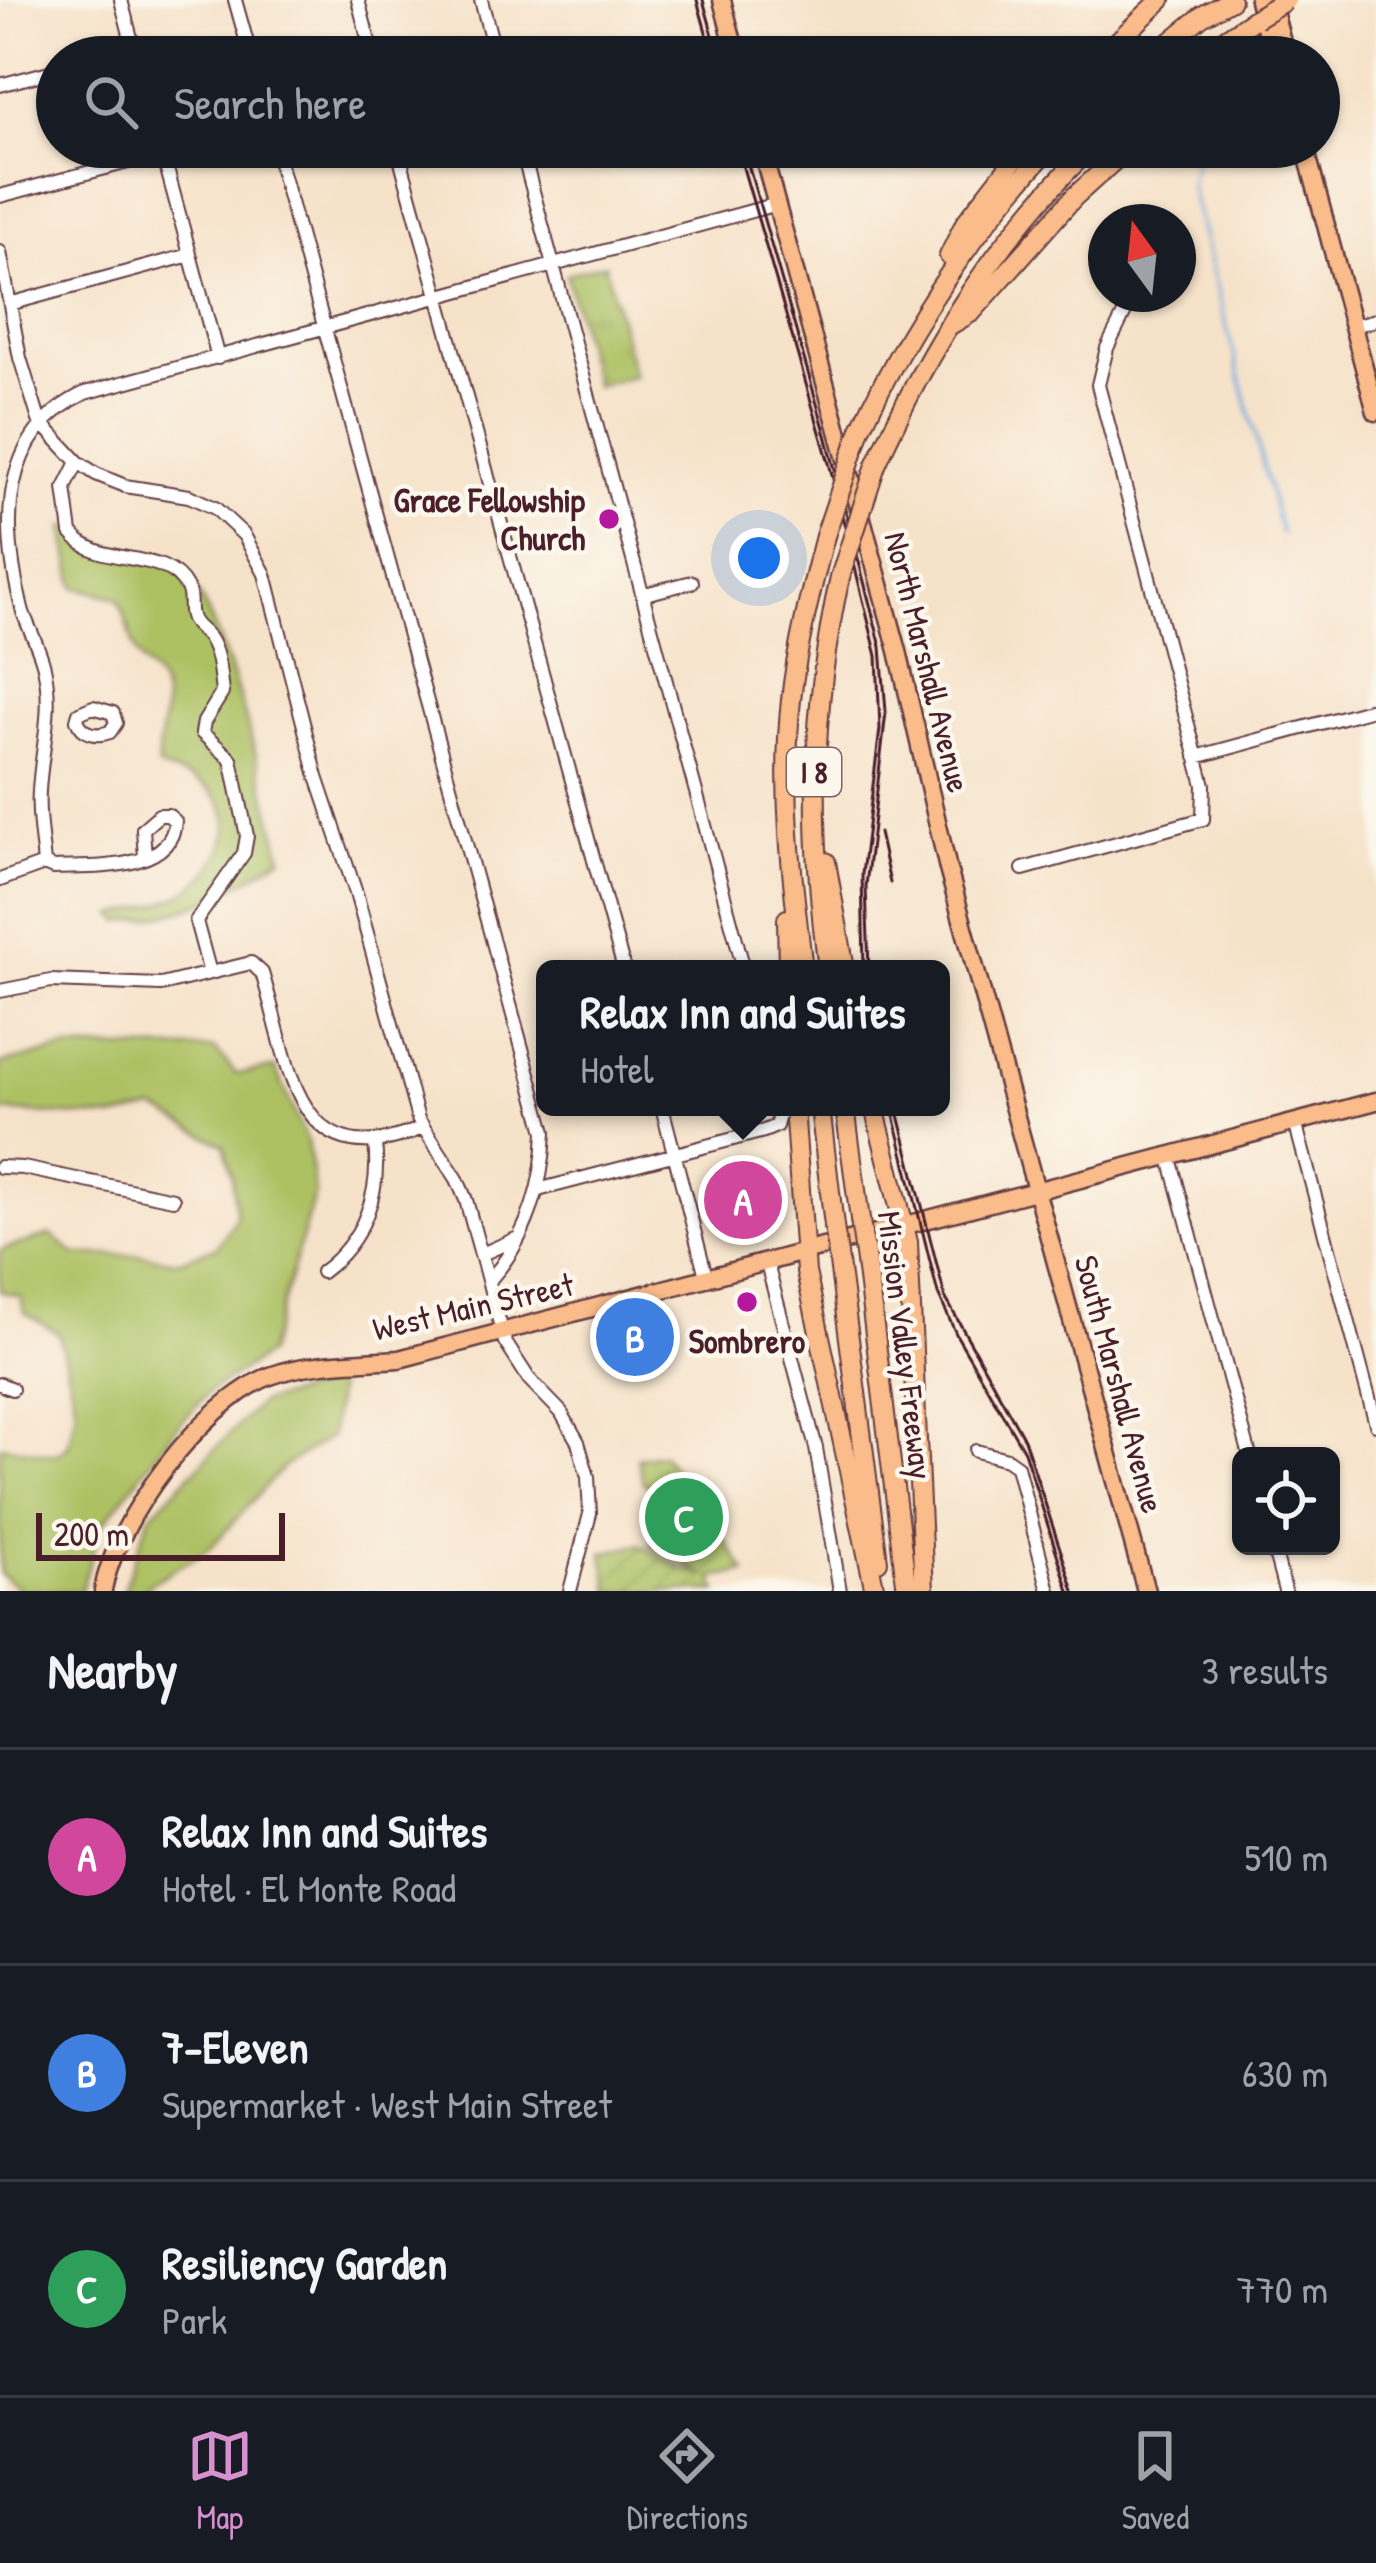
<!DOCTYPE html>
<meta charset="utf-8">
<style>
body{margin:0;font-family:"Patrick Hand",sans-serif;background:#242831;color:#f1f3f6}
.controls{position:absolute;right:36px;bottom:36px;display:grid;overflow:hidden;border-radius:18px;box-shadow:0 3px 9px #0004}
.controls button{width:108px;height:108px;display:grid;place-items:center;padding:0;border:0;border-bottom:3px solid #363941;background:#171b24;color:#f1f3f6;font:60px sans-serif}
.compass{position:absolute;left:1088px;top:204px;width:108px;height:108px;border-radius:50%;background:#171b24;box-shadow:0 3px 9px #0004;rotate:345deg}
.scale{position:absolute;left:36px;bottom:30px;width:249px;box-sizing:border-box;padding-left:12px;border:6px solid #4a1f2b;border-top:0;font-size:33px;line-height:42px;white-space:nowrap;color:#4a1f2b;-webkit-text-stroke:9px #fbf7ec;paint-order:stroke}
.you{position:absolute;left:759px;top:558px;width:42px;height:42px;margin:-30px;border:9px solid #fff;border-radius:50%;background:#1a73e8;box-shadow:0 0 0 18px #1a73e833}
.badge{display:grid;place-items:center;width:78px;height:78px;border-radius:50%;background:#d690ce;color:#fff;font-size:39px;font-weight:700}
.pin{position:absolute;translate:-50% -50%;border:6px solid #fff;box-shadow:0 3px 12px #0006}
.popup{position:absolute;left:536px;top:960px;width:414px;height:156px;box-sizing:border-box;display:grid;place-content:center;border-radius:18px;background:#171b24;filter:drop-shadow(0 3px 9px #0005);font-size:39px;white-space:nowrap;color:#9ea1a6}
.popup b{font-size:45px;color:#f1f3f6}
.popup::after{content:'';position:absolute;left:50%;top:100%;margin-left:-24px;border:24px solid transparent;border-top-color:#171b24}
.list{margin:0;padding:0;list-style:none}
h2{display:flex;justify-content:space-between;align-items:center;height:156px;margin:0;padding:0 48px;font-size:51px}
h2 small{font-size:39px;font-weight:400;color:#9ea1a6}
.list li{display:grid;grid-template-columns:78px 1fr auto;gap:36px;align-items:center;box-sizing:border-box;height:216px;padding:0 48px;border-top:3px solid #363941}
.list b{display:block;font-size:45px;white-space:nowrap}
.list p{margin:0;font-size:39px;white-space:nowrap;color:#9ea1a6}
.list em{font-size:39px;font-style:normal;color:#9ea1a6}
.icon{flex:none;width:66px;height:66px;fill:none;stroke:currentColor;stroke-width:2;stroke-linecap:round;stroke-linejoin:round}
.map{position:relative;flex:none;width:1376px;height:1591px;overflow:hidden}
.search{position:absolute;background:#171b24;box-shadow:0 3px 9px #0004;left:36px;right:36px;top:36px;height:132px;display:flex;align-items:center;gap:30px;box-sizing:border-box;padding:0 42px;border-radius:66px;color:#9ea1a6;font-size:45px}
.sheet{height:804px;background:#171b24}
nav{display:flex;justify-content:space-around;align-items:center;box-sizing:border-box;height:168px;border-top:3px solid #363941;background:#171b24;font-size:33px;color:#9ea1a6}
nav a{display:grid;justify-items:center;gap:6px}
nav .on{color:#d690ce}
.map>svg:first-child{display:block}
.grass{fill:#adc164;stroke:#7c7048;stroke-width:3}
.park{fill:url(#park-tufts);stroke:#7c7048;stroke-width:3}
.garden{fill:url(#garden-furrows);stroke:#7c7048;stroke-width:3}
.lines{fill:none;stroke-linecap:round;stroke-linejoin:round}
.stream{stroke:#6eaadf;stroke-width:3}
.minor-casing{stroke:#643c43;stroke-width:16}
.major-casing{stroke:#643c43;stroke-width:21}
.highway-casing{stroke:#643c43;stroke-width:22}
.minor{stroke:#fff;stroke-width:12}
.major{stroke:#f9bc8a;stroke-width:16}
.highway{stroke:#f9bc8a;stroke-width:18}
.tram{stroke:#4a1f2b;stroke-width:3}
.rail{stroke:#4a1f2b;stroke-width:3}
.highway-bridge-casing{stroke:#643c43;stroke-width:22;stroke-linecap:butt}
.highway-bridge{stroke:#f9bc8a;stroke-width:18}
.poi-dot{fill:#b5179e;stroke:#fbf7ec;stroke-width:4.5}
.labels{text-anchor:middle;dominant-baseline:central;stroke-width:9;stroke-linejoin:round;paint-order:stroke}
.shield{fill:#fbf7ec;stroke:#7f6065;stroke-width:3}
.shield-label{font-size:30px;font-weight:bold;fill:#4a1f2b}
.poi-label{font-size:33px;font-weight:bold;fill:#4a1f2b;stroke:#fbf7ec;text-anchor:end}
.street-label{font-size:33px;fill:#4a1f2b;stroke:#fbf7ec}
</style>
<div class="map">
<svg width="1376" height="1591" viewBox="0 0 1376 1591">
<defs>
<pattern id="park-tufts" width="24" height="20" patternUnits="userSpaceOnUse" patternTransform="scale(3)"><rect width="24" height="20" fill="#adc164"/><path d="M3 7l-1-3M5 7V3M7 7l1-3M15 17l-1-3M17 17v-4M19 17l1-3" fill="none" stroke="#96a557"/></pattern>
<pattern id="garden-furrows" width="10" height="10" patternUnits="userSpaceOnUse" patternTransform="scale(3)"><rect width="10" height="10" fill="#adc164"/><path d="M-1 1l2-2M0 10L10 0M9 11l2-2" fill="none" stroke="#96a557"/></pattern>
</defs>
<rect width="100%" height="100%" fill="#fbf7ec"/>
<filter id="ink" filterUnits="userSpaceOnUse"><feTurbulence type="fractalNoise" baseFrequency=".00833" numOctaves="2"/><feDisplacementMap in="SourceGraphic" scale="24" xChannelSelector="R" yChannelSelector="G"/><feConvolveMatrix kernelMatrix="1 2 1 2 8 2 1 2 1" color-interpolation-filters="sRGB"/></filter>
<filter id="wash" filterUnits="userSpaceOnUse"><feTurbulence type="fractalNoise" baseFrequency=".004" numOctaves="4" result="noise"/><feDisplacementMap in="SourceGraphic" scale="48" xChannelSelector="R" yChannelSelector="G"/><feGaussianBlur stdDeviation="2.7" result="paint"/><feColorMatrix in="noise" values="0 0 0 0 0 0 0 0 0 0 0 0 0 0 0 0 0 1.4 0 .05"/><feComposite in="paint" operator="in"/></filter>
<g filter="url(#wash)">
<rect width="100%" height="100%" fill="#f6e2c9"/>
<!-- grass -->
<path class="grass" d="M 74,526 C 104,558 151,548 181,572 C 223,606 267,799 282,857 C 228,893 187,916 121,922 L 115,915 C 136,910 159,905 178,896 C 212,879 245,830 216,796 C 201,779 178,774 158,767 C 156,744 166,724 164,700 C 163,677 145,671 136,652 C 128,633 128,616 117,598 L 75,587 L 64,527 Z
M 65,1049 L 215,1049 L 236,1074 L 275,1068 L 307,1141 L 315,1193 L 267,1354 L 209,1392 L 177,1427 L 100,1528 L 81,1591 L 22,1591 L 0,1574 L 0,1445 L 55,1455 L 68,1446 L 76,1409 L 59,1334 L 24,1312 L 21,1297 L 0,1291 L 0,1250 L 51,1235 L 75,1255 L 140,1255 L 177,1261 L 217,1247 L 236,1218 L 232,1175 L 224,1145 L 155,1109 L 114,1118 L 0,1111 L 0,1064 Z
M 337,1383 L 331,1436 L 282,1468 L 210,1548 L 146,1586 L 145,1591 L 123,1591 L 149,1517 L 260,1403 Z"/>
<!-- park -->
<path class="park" d="M 605,264 L 634,376 L 595,386 L 566,274 Z"/>
<!-- garden -->
<path class="garden" d="M 662,1454 L 688,1488 L 704,1532 L 723,1537 L 746,1572 L 713,1578 L 718,1591 L 610,1591 L 603,1553 L 639,1544 L 683,1569 L 706,1576 L 650,1544 L 673,1537 L 665,1494 L 643,1483 L 637,1458 Z"/>
<g class="lines">
<!-- stream -->
<path class="stream" d="M 1207,147 L 1195,160 L 1190,186 L 1281,534"/>
</g>
</g>
<g filter="url(#ink)">
<g class="lines">
<defs>
<path id="minor" d="M 121,0 L 136,57
M 235,0 L 251,57
M 358,0 L 373,57
M 481,0 L 496,57
M 107,57 L 134,50
M 0,85 L 57,70
M 161,147 L 218,358
M 275,147 L 545,1132 C 543,1187 526,1240 489,1281
M 397,147 L 624,969
M 521,147 L 744,969
M 0,196 L 162,153
M 0,252 L 20,358 L 39,420 L 78,462 L 96,474 L 125,486 L 189,496 L 215,508 L 244,535 L 265,574 L 317,777 L 356,893 L 418,1119 L 457,1179 L 466,1200 L 505,1342 L 529,1379 L 561,1412 L 578,1442 L 588,1477 L 590,1514 L 570,1591
M 13,303 L 190,255
M 1353,326 L 1376,320
M 78,462 L 65,488 L 71,533 C 100,570 165,546 187,588 C 192,598 188,606 191,616 C 193,626 203,630 209,638 C 219,652 220,676 222,693 L 204,722 L 202,733 L 231,759 L 247,836 L 244,853 L 196,921 L 210,973
M 645,594 L 692,582
M 93,707 L 113,713 L 116,723 L 110,732 C 96,737 83,734 77,720 L 79,713 Z
M 1196,757 L 1376,708
M 44,864 C 42,840 37,815 39,791 C 41,752 53,712 45,672 C 42,652 30,632 23,612 C 0,526 0,433 85,393 L 777,204
M 1023,869 L 1203,819 L 1204,785 L 1098,385 L 1107,348 L 1134,294
M 0,880 L 44,864 L 53,868 C 89,866 172,873 175,821 L 168,815 L 159,815 L 143,829 L 145,857
M 0,991 L 51,981 L 161,985 L 251,963 L 262,973 C 290,1062 293,1182 422,1128
M 662,1107 L 707,1280
M 1295,1122 L 1376,1424
M 1170,1158 L 1250,1456
M 0,1167 L 23,1168 L 173,1199
M 538,1190 L 764,1131 L 776,1126 L 781,1107
M 482,1254 L 518,1238
M 767,1264 L 816,1448 L 840,1591
M 322,1272 C 364,1241 381,1193 375,1143
M 0,1384 L 12,1389
M 976,1451 L 1007,1459 L 1017,1466 L 1049,1591
M 1273,1546 L 1285,1591"/>
<path id="major" d="M 722,0 L 737,57
M 1258,0 L 1273,57
M 1271,0 L 1286,57
M 761,147 L 898,651 L 948,869 L 1146,1591
M 1305,147 L 1376,412
M 103,1591 C 115,1520 203,1402 270,1376 C 311,1361 357,1362 399,1359 L 1376,1101"/>
<path id="highway" d="M 1101,57 L 1161,0
M 1152,57 L 1202,16 L 1231,0
M 1198,57 L 1256,18
M 949,256 L 965,223 L 1024,147
M 947,327 L 972,312 L 1074,197 L 1129,147
M 861,429 C 909,324 972,233 1050,147
M 876,465 C 929,346 996,239 1091,147
M 826,862 L 845,969
M 787,919 L 788,969
M 803,969 C 792,880 781,790 791,700 C 797,645 811,590 825,536
M 828,969 C 810,833 810,711 840,577
M 794,1107 L 806,1272 L 875,1591
M 820,1107 L 834,1226
M 845,1107 L 860,1220
M 874,1107 L 908,1242 L 924,1591
M 865,1254 L 907,1591
M 839,1262 L 878,1561"/>
</defs>
<!-- minor casing -->
<use href="#minor" class="minor-casing"/>
<!-- major casing -->
<use href="#major" class="major-casing"/>
<!-- highway casing -->
<use href="#highway" class="highway-casing"/>
<!-- minor -->
<use href="#minor" class="minor"/>
<!-- major -->
<use href="#major" class="major"/>
<!-- highway -->
<use href="#highway" class="highway"/>
<!-- tram -->
<path class="tram" d="M 697,0 L 713,57
M 737,147 L 829,463 L 877,656 L 880,729 L 862,874 L 864,969
M 892,1107 L 938,1294 L 957,1336 L 1024,1451 L 1069,1591"/>
<!-- rail -->
<path class="rail" d="M 703,0 L 719,57
M 743,147 L 826,435 L 881,647 L 886,712 L 866,886 L 869,969
M 879,833 L 890,883
M 897,1107 L 945,1297 L 1024,1439 L 1074,1591"/>
<defs>
<path id="highway-bridge" d="M 1256,18 L 1286,0
M 825,536 L 861,429
M 840,577 L 876,465
M 860,1220 L 865,1254
M 834,1226 L 839,1262"/>
</defs>
<!-- highway-bridge casing -->
<use href="#highway-bridge" class="highway-bridge-casing"/>
<!-- highway-bridge -->
<use href="#highway-bridge" class="highway-bridge"/>
</g>
</g>
<!-- markers -->
<g class="poi-dot">
<circle cx="609" cy="519" r="12"/>
<circle cx="747" cy="1302" r="12"/>
</g>
<g class="labels">
<!-- shield labels -->
<rect class="shield" x="787" y="748" width="54" height="48" rx="9"/>
<g class="shield-label">
<text x="814" y="772">I 8</text>
</g>
<!-- poi labels -->
<g class="poi-label">
<text x="585" y="500">Grace Fellowship<tspan x="585" dy="38">Church</tspan></text>
<text x="747" y="1341" text-anchor="middle">Sombrero</text>
</g>
<!-- street labels -->
<g class="street-label">
<text transform="translate(928 662) rotate(76)">North Marshall Avenue</text>
<text transform="translate(473 1306) rotate(-13)">West Main Street</text>
<text transform="translate(906 1345) rotate(83)">Mission Valley Freeway</text>
<text transform="translate(1120 1384) rotate(75)">South Marshall Avenue</text>
</g>
</g>
</svg>
<div class="controls">
<button><svg class="icon" aria-label="locate" viewBox="0 0 24 24"><circle cx="12" cy="12" r="6"/><path d="M12 2v4M12 18v4M2 12h4M18 12h4"/></svg></button>
</div>
<svg class="compass" viewBox="-18 -18 36 36"><path d="M0-13l5 13h-10z" fill="#e53935"/><path d="M0 13l5-13h-10z" fill="#9ea1a6"/></svg>
<div class="scale">200 m</div>
<div class="you"></div>
<div class="pin badge" style="left:743px;top:1200px;background:#d1479c">A</div>
<div class="popup"><b>Relax Inn and Suites</b>Hotel</div>
<div class="pin badge" style="left:635px;top:1337px;background:#3f7fe0">B</div>
<div class="pin badge" style="left:684px;top:1517px;background:#2e9e5b">C</div>
<div class="search"><svg class="icon" aria-label="search" viewBox="0 0 24 24"><circle cx="10" cy="10" r="6"/><path d="M15 15l6 6"/></svg>Search here</div>
</div>
<section class="sheet">
<h2>Nearby<small>3 results</small></h2>
<ul class="list">
<li><span class="badge" style="background:#d1479c">A</span><div><b>Relax Inn and Suites</b><p>Hotel · El Monte Road</p></div><em>510 m</em></li>
<li><span class="badge" style="background:#3f7fe0">B</span><div><b>7-Eleven</b><p>Supermarket · West Main Street</p></div><em>630 m</em></li>
<li><span class="badge" style="background:#2e9e5b">C</span><div><b>Resiliency Garden</b><p>Park</p></div><em>770 m</em></li>
</ul>
</section>
<nav>
<a class="on"><svg class="icon" aria-label="map" viewBox="0 0 24 24"><path d="M3 6l6-2 6 2 6-2v14l-6 2-6-2-6 2zM9 4v14M15 6v14"/></svg>Map</a>
<a><svg class="icon" aria-label="directions" viewBox="0 0 24 24"><path d="M12 3l9 9-9 9-9-9zM9 14v-3h6M13 9l2 2-2 2"/></svg>Directions</a>
<a><svg class="icon" aria-label="saved" viewBox="0 0 24 24"><path d="M7 4h10v16l-5-4-5 4z"/></svg>Saved</a>
</nav>
